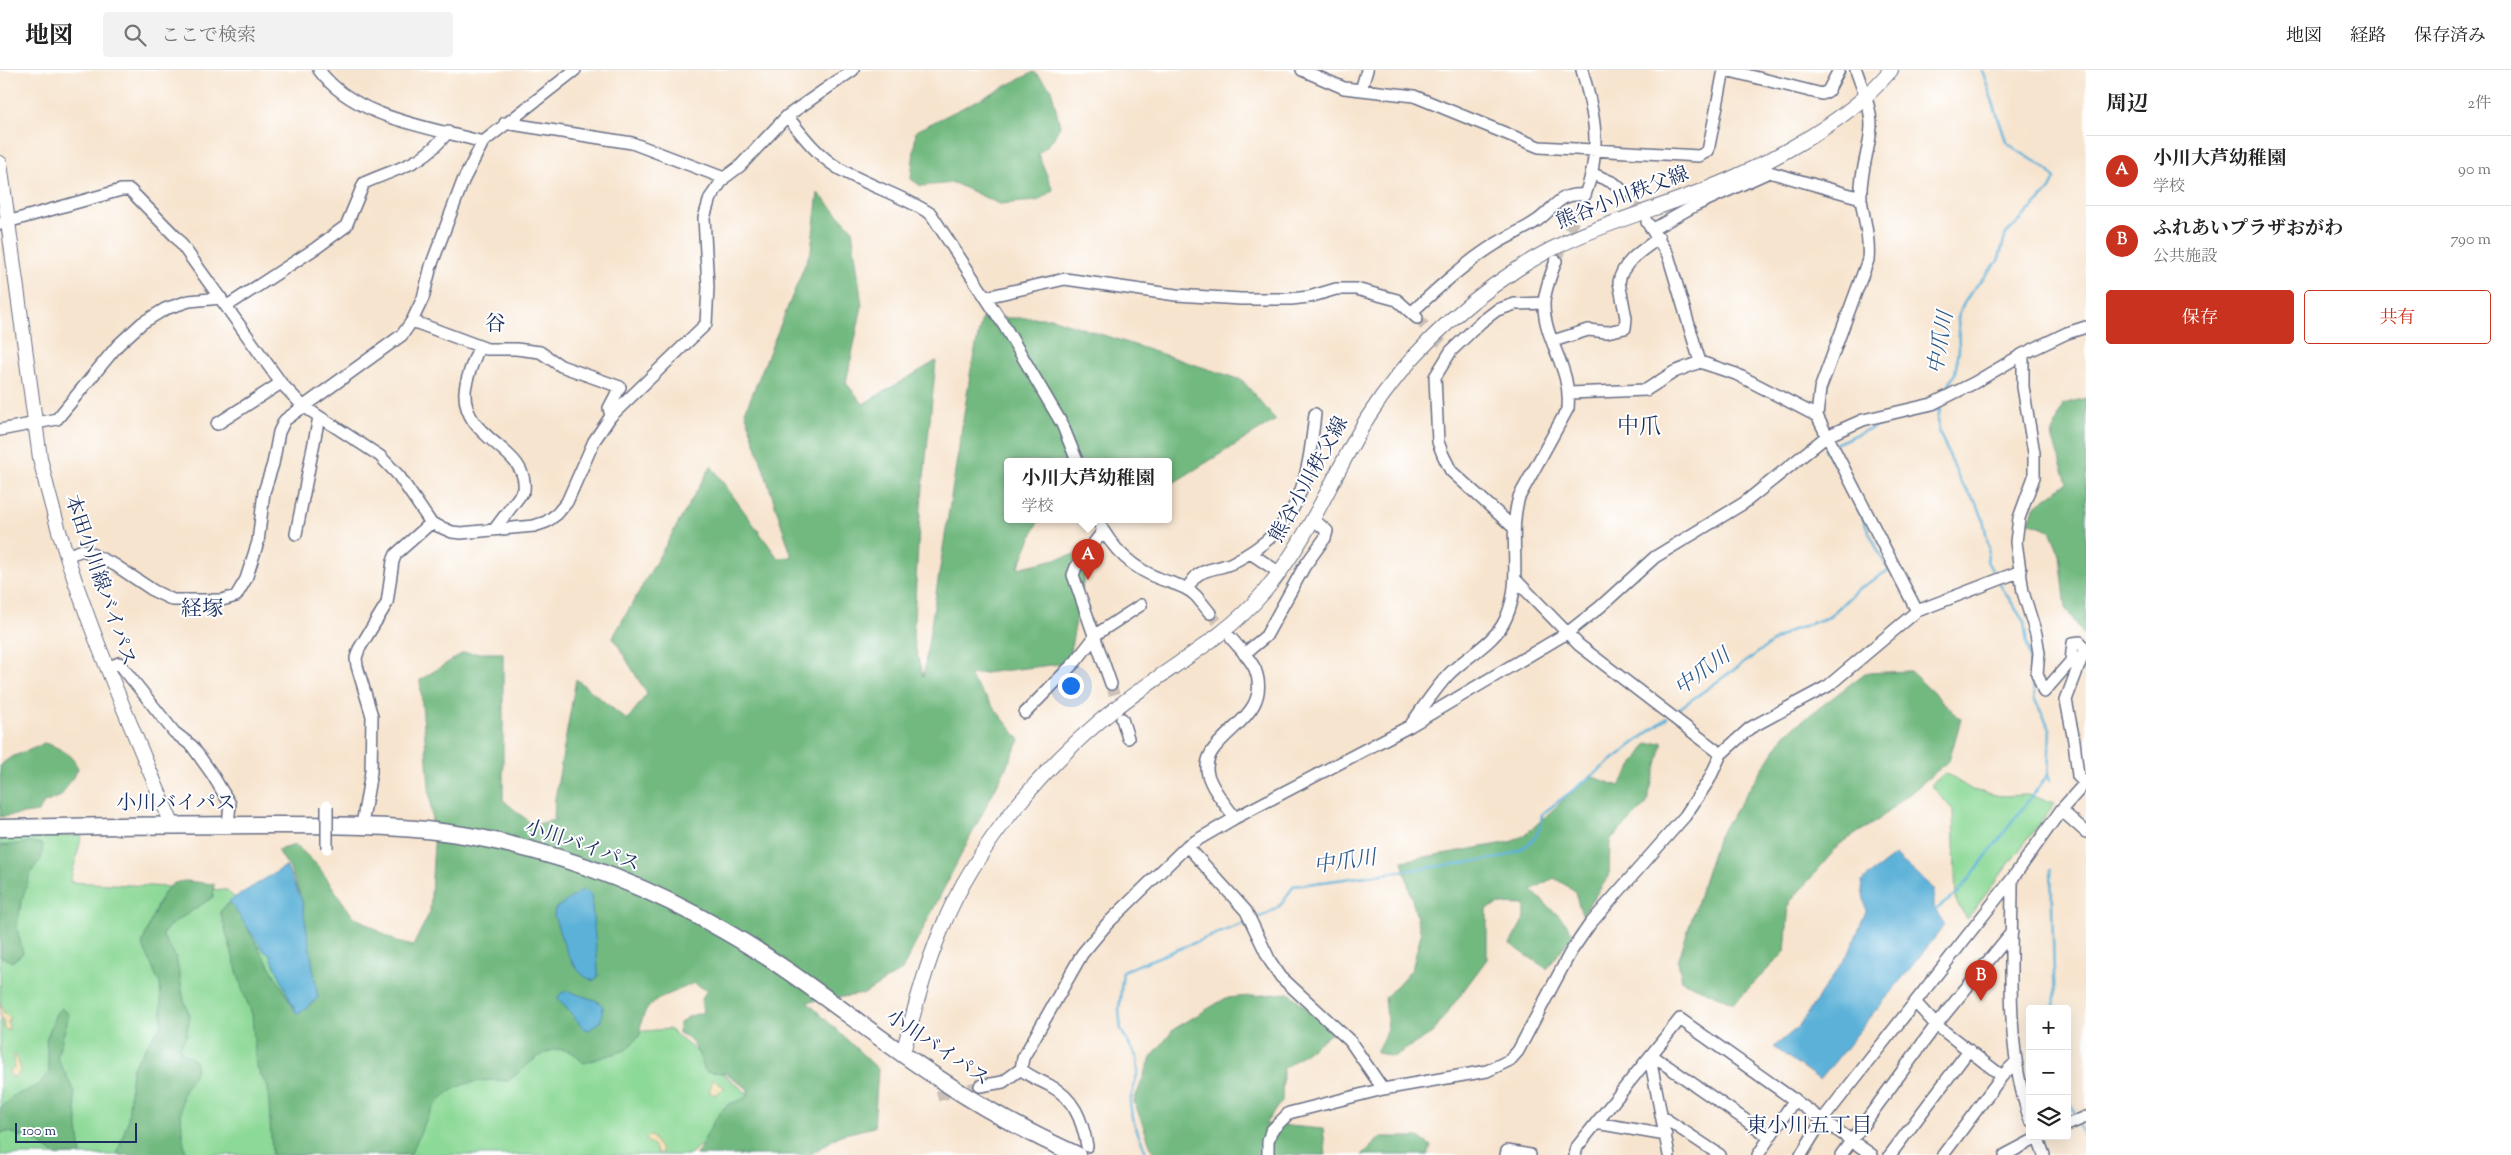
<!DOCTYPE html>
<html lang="ja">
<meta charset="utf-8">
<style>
body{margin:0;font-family:"Sorts Mill Goudy","Noto Serif JP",serif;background:#f2f2f2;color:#222}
.controls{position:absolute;right:15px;bottom:15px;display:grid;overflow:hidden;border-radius:5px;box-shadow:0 5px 20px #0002}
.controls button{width:45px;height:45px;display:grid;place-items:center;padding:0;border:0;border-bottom:1px solid #e0e0e0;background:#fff;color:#222;font:25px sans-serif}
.scale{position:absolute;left:15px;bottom:12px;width:122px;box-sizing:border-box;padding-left:5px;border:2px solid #1b2f5e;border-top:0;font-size:14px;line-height:18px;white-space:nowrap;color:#1b2f5e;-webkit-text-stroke:4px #fff;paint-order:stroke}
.you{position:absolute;left:1070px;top:615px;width:18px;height:18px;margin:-12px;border:4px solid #fff;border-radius:50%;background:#1a73e8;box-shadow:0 0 0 8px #1a73e833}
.badge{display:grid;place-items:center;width:32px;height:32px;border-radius:50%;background:#c8321e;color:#fff;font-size:16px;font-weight:700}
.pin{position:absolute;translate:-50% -41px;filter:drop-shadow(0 1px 2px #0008)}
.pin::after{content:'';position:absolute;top:26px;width:18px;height:15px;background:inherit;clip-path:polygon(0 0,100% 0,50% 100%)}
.popup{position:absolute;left:1004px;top:388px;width:168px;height:65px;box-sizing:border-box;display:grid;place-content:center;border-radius:5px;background:#fff;filter:drop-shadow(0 1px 4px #0005);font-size:16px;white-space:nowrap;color:#767676}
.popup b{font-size:19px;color:#222}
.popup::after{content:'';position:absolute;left:50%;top:100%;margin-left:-10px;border:10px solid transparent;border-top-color:#fff}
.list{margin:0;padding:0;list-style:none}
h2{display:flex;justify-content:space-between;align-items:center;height:65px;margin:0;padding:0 20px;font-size:21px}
h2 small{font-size:16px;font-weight:400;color:#767676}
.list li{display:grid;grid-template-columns:32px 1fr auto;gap:15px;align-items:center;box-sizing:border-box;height:70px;padding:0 20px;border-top:1px solid #e0e0e0}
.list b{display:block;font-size:19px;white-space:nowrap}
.list p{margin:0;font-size:16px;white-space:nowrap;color:#767676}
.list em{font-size:16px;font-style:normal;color:#767676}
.actions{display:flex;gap:10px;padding:15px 20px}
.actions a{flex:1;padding:11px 0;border:1px solid #c8321e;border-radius:5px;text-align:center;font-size:18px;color:#c8321e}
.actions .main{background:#c8321e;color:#fff}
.icon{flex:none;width:28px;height:28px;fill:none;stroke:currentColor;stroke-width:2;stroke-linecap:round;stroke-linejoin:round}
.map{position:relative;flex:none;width:2086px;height:1085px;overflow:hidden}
header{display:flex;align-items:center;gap:30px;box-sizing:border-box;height:70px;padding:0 25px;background:#fff;border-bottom:1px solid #e0e0e0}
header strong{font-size:24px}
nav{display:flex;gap:28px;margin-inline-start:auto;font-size:18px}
.search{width:350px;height:45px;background:#f2f2f2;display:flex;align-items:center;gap:12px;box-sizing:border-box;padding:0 18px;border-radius:5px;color:#767676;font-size:19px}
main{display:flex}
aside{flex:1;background:#fff}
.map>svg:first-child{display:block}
.green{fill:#8dd997;stroke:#54847a}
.forest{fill:#72b980;stroke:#46746f}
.sand{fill:#eeda9e;stroke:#84847e}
.water{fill:#5bb1d8;stroke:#3b709b}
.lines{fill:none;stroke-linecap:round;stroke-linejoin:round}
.stream{stroke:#5bb1d8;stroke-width:2.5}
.minor-tunnel{stroke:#cbc0b8;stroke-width:11;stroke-dasharray:11 5.5;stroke-linecap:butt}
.minor-casing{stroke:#686e85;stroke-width:14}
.major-casing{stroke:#686e85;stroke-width:16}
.highway-casing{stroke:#686e85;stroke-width:19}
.minor{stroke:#fff;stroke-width:11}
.major{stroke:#fff;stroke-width:14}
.highway{stroke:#fff;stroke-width:16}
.minor-bridge-casing{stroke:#686e85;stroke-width:14;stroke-linecap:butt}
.minor-bridge{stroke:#fff;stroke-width:11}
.labels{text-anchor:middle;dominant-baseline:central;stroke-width:4;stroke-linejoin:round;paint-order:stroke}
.street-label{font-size:20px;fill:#1b2f5e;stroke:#fff}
.neighbourhood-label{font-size:21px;fill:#1b2f5e;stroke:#fff}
.water-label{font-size:21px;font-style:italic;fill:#315c89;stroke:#fff}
.quarter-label{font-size:22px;fill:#1b2f5e;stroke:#fff}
</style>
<header>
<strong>地図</strong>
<div class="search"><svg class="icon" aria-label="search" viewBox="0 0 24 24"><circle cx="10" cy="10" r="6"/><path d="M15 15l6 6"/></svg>ここで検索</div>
<nav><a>地図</a><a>経路</a><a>保存済み</a></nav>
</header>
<main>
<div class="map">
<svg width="2086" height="1085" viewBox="0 0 2086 1085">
<rect width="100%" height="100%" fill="#fff"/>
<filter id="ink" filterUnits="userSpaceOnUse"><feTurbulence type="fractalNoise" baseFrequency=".02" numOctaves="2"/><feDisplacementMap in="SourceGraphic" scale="10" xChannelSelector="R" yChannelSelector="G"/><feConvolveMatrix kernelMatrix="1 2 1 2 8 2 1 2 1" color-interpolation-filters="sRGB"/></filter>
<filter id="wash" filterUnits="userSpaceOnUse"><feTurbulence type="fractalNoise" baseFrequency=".0096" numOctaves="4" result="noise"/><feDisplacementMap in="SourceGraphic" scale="20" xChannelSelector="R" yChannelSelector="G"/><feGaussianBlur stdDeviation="1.12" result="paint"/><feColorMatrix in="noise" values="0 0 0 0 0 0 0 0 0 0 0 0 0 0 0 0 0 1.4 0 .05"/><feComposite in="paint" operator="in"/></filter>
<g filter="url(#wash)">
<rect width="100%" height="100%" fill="#f7e4ce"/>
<!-- green -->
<path class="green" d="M 1945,703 L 1972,720 L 2002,726 L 2028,725 L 2055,733 L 1967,849 L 1956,831 L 1953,740 L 1931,715 Z
M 82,765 L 70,812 L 227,820 L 235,828 L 334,987 L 669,959 L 753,1028 L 689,1085 L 0,1085 L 0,769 Z"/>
<!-- forest -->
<path class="forest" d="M 1034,2 L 1051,18 L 1060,56 L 1052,71 L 1038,84 L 1053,120 L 1037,131 L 999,134 L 954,113 L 921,116 L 911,109 L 916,61 Z
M 818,123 L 852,159 L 862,236 L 846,313 L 863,334 L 936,291 L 919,456 L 913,568 L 923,607 L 971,299 L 982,248 L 1051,248 L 1242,310 L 1276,350 L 1168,416 L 1168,391 L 1008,391 L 1008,449 L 1039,449 L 1018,498 L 1089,481 L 1068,593 L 968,605 L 1020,670 L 902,900 L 864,924 L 807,932 L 878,999 L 874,1057 L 840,1065 L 810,1085 L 696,1085 C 704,1072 714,1047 724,1038 C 731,1031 740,1033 748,1025 L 748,1019 L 726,1003 L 706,1002 C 698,986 697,971 679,963 L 679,954 L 688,947 L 703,942 L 701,930 L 707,920 L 693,913 C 666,928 640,928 640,965 L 626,980 L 584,993 C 580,990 575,984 571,982 C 547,971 525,999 508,1011 C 480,1009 456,1011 437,1033 C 428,1042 417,1072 410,1085 L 272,1085 L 268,1018 L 256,996 L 252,944 L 243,922 L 220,841 L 235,828 L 250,863 L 294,938 L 307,897 L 299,822 L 289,797 L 277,780 L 296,775 L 318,796 L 352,845 L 397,872 L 413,876 L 430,842 L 434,774 L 420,610 L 463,583 L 503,583 L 503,730 L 533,755 L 554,750 L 555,729 L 576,609 L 627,650 L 647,624 L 613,567 L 711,396 L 778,488 L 792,487 L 745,342 L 811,180 Z
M 2086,328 L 2086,568 L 2066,539 L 2060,485 L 2050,460 L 2029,452 L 2034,437 L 2067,413 L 2052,366 L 2063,334 Z
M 1910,601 L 1961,649 L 1949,691 L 1878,750 L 1840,774 L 1789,833 L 1785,882 L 1734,933 L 1682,911 L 1678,891 L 1718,767 L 1785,664 L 1865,603 Z
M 1663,672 L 1646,735 L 1610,770 L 1609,806 L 1582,845 L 1574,820 L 1554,808 L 1531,820 L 1564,851 L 1573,864 L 1547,899 L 1510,874 L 1525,847 L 1525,835 L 1499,834 L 1487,839 L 1487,889 L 1432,963 L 1393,987 L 1376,982 L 1388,959 L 1385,928 L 1412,899 L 1421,864 L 1402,791 L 1511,772 L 1526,764 L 1590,706 L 1619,716 L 1647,674 Z
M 44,673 C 57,676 74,685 78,699 L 61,726 L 44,733 L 38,742 L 0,747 L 0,696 C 10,684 30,682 44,673 Z
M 33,772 L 43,775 L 41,789 L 31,802 L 21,833 L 17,858 L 23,883 L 12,892 L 0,886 L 0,776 Z
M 186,811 L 214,814 L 213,827 L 169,856 L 162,865 L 176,887 L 184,930 L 190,946 L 186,966 L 180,977 L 182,982 C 186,986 195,988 196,994 C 197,1005 189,1011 185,1019 C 178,1029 182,1074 187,1085 L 117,1085 L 128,1050 L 132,998 L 162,953 L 160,914 L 142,874 C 148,859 160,819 175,813 C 178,812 183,811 186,811 Z
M 1290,923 L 1332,963 L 1283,999 L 1282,1031 L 1265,1054 L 1323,1059 L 1326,1085 L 1154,1085 L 1134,1031 L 1151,988 L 1174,959 L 1226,928 Z
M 61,938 L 69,945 L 57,987 L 74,1021 L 81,1085 L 55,1085 L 39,1073 L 10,1062 L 0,1063 L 0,1039 L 13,1026 L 39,1015 L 49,1001 L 46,970 L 56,943 Z
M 1381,1067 L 1418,1067 L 1431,1076 L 1428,1085 L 1362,1085 Z"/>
<!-- sand -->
<path class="sand" d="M 0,932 L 4,943 L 10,948 L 8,952 L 9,960 L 4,959 L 3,951 L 0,950 Z
M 15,984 L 21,999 L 17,1006 L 12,1007 L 8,1002 L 14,997 L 13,987 Z
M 713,1009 L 725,1018 L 715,1025 L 709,1022 Z
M 652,1066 L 662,1081 L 659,1085 L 653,1075 L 646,1071 L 646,1067 Z"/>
<!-- water -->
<path class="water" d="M 1895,785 L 1934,819 L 1934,838 L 1945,855 L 1820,1010 L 1774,977 L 1798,957 L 1850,881 L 1866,841 L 1861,812 Z
M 286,796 L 302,831 L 318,928 L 299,944 L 295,941 L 270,885 L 264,881 L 229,831 Z
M 584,819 L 591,825 L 598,898 L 598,906 L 594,911 C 570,904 561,866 554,845 L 555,839 Z
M 568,921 L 597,931 L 603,936 L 601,951 L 589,960 L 583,958 L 558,928 L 561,923 Z"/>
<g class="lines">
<!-- stream -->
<path class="stream" d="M 1945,323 L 1955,303 L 1959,280 L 1958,247 L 1963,235 L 1971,222 L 1998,191 L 2006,164 L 2049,121 L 2055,108 C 2042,91 2020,86 2006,71 L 1982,0
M 1942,333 L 1938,348 L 1939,361 L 1960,411 L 1977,434 L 1983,449 L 1989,478 L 1987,491 L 1996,508
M 1835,374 L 1876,356 L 1940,339
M 1830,377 L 1825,380 L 1838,399
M 1999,513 L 2024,552 L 2035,630 L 2050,659 L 2048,705 L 2050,710
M 1673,643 L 1787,562 L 1829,547 L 1857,520 L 1889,500 L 1878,481 L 1853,428
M 2051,799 L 2055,939
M 1934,841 L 1958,823 L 2048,705
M 1255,849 C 1276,841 1283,836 1293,816 L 1499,788 C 1523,781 1541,771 1542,744 L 1667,648
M 2067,1019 L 2076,1048
M 2078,1054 L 2086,1070
M 1147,1085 L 1132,1048 L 1130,1032 L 1138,1001 L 1137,988 L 1121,960 L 1119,940 L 1123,901 L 1247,852"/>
</g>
</g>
<g filter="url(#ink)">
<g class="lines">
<!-- minor-tunnel -->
<path class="minor-tunnel" d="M 1624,122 L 1645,148
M 1556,191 L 1585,125
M 1417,248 L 1442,273
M 1210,543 L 1229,565
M 1111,614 L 1119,642
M 937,1026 L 980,1016"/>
<defs>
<path id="minor" d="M 319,0 C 354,48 429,57 483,72
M 1302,0 L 1344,18 L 1414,26 L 1539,77 L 1699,86 L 1708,81 L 1724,0
M 1726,0 L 1822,24 L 1828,21 L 1839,0
M 1856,0 C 1862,18 1871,36 1871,56 C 1870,80 1859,104 1861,129 C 1864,150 1870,168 1868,190 L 1820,319 L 1817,346 L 1917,541
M 1361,20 L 1367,0
M 787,46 C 802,65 817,85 838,98 C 868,116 902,125 931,144 L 1005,257 L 1062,354 L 1077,391
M 505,53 L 632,73 L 724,108
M 1593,104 L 1614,113 L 1624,122
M 1647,152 L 1668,185 L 1700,292
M 0,154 L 121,120 L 130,120 L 177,168 L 281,313 L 303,336 L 380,386 L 399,406 L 431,453 L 452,462 L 461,463 L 534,456 L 546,452 L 557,444 L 567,432 L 594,371 L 611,346 L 706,254 L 708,217 L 704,148 L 710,128 L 724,108 L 740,96 L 787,46 L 853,0
M 1653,159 L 1696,135 L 1769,102 L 1861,128
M 986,227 L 1065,209 L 1176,225 L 1241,229 L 1291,229 L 1309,227 L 1336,219 L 1356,219 L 1397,230 L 1417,248
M 227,236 L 316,178 L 346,156 L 364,113 C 402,96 421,96 448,62
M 1412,242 C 1438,218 1464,194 1494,175 C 1508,166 1524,160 1538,150 C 1556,137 1559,122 1585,125 C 1602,80 1595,45 1582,0
M 412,251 L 487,279 L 516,279 L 540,282 L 561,296 L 620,317 L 609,338 L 611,346
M 1553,271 L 1588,260 L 1607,262 L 1625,258 L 1626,248 L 1619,212 C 1622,192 1644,179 1659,168
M 479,277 C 474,291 466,306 465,321 C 462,371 529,377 524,420 L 494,460
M 2023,284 L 2023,317 L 2034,383 L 2034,407 L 2019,448 L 2016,472 L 2023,522 L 2036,564 L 2039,583 L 2037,603 L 2044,622 L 2071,591 L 2073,573 L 2080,572 L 2085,579 L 2066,630 L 2074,671 L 2078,706 L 2085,713
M 1569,323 L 1646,320 L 1674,302 L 1700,292 L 1736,304 L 1817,346
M 217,354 L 281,313
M 0,360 L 57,349 L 118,275 L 142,253 L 165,239 L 189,231 L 221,228
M 1097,449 C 1111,478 1132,499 1163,510 C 1174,514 1186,516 1195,525 C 1200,530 1205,537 1210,543
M 1513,457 L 1451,401 L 1443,385 L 1438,372 L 1435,307 L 1451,281 L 1480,253 L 1497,240 L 1515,234 L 1544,233
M 1103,461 L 1076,497 L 1073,505 L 1111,614
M 296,464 L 319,347
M 1250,483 L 1280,503
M 66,486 L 83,480 L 115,495 L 154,521 L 173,530 L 222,530 L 236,526 L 246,509 L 258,472 L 264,422 L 273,394 L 279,362 L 285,350 L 402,265 L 412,251 L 423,228 L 431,196 L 463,111 L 483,72 L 575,0
M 1515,509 L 1579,575 L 1721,684
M 1187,519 C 1190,514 1194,507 1199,504 C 1209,498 1222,498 1232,493 C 1301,458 1307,414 1315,344
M 1231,568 C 1239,578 1250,588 1255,599 C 1276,652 1197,665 1208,705 C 1213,721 1226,735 1235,748
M 1244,584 L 1266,566 L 1304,497 L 1325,468 L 1327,461 L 1313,449
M 107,598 L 119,593 L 174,662 L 192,676 L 212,704 L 230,734 L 228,755
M 1025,643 L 1076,591 L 1098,563 L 1141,535
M 1122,649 L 1128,668
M 1412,653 C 1424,636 1435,619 1449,604 C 1467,586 1496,572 1506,548 C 1524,509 1507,466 1519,427 L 1568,338 C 1572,297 1543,270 1544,233 C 1545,219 1551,204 1556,191
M 2061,740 L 2086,762
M 362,755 L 371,702 L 372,646 L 357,596 L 356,588 L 359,579 L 387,533 L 393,491 L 396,484 L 431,453
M 1187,776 L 1246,841 L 1270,891 L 1281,907 L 1350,971 L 1383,1019
M 2012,809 C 2012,889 2004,974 2030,1050
M 1915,932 L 1936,955 L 2002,1006
M 1650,988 L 1657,989 L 1770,1067
M 1650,988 L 1669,1085
M 1021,999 C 1028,1006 1039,1010 1049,1015 C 1074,1028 1082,1049 1087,1076
M 980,1016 L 1003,1012 L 1021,999 L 1023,988 L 1082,884 L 1107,854 L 1187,776 L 1235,748 L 1410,656 L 1567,563 L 1600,537 L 1655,487 L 1744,433 L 1827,366 L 1863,350 L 1932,334 L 1974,313 L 2023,284 L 2067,263 L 2086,257
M 1661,1046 L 1720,1085
M 1596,1053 L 1666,1065
M 2067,1055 L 2086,1047
M 2037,1066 L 2044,1085
M 1268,1085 L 1268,1072 L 1271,1061 L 1289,1043 L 1383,1019 L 1487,1001 L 1510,990 L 1518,981 L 1570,883 L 1590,854 L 1685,746 L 1709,710 L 1721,684 L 1750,658 L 1828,616 L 1917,541 L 2021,501
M 1506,1085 L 1507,1081 L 1530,1085
M 1575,1085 L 1577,1077 L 1680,949 L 1872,1085
M 1758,1085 L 1795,1029
M 1801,1085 L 1823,1049 L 2012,809 L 2061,740 L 2086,712
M 1841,1085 L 1936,955 L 2012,862
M 1890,1085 L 1969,980
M 1943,1085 L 2002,1006 L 2016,992
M 2005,1085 L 2041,1066"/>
<path id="major" d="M 0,93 L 40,388 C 68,515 122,634 172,754
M 903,983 C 914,941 925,898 942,858 C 975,776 1047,692 1116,638 C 1165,599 1224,570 1264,522 C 1309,469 1333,405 1368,347 C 1406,287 1457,239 1516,200 C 1575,160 1645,144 1709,118 C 1759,98 1826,62 1866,26 C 1875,18 1883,9 1891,0"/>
<path id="highway" d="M 0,758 C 88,756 175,755 263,755 C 339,755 415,754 490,770 C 571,787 651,818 723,860 C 801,904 869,964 944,1012 C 986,1040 1031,1064 1077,1085"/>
</defs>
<!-- minor casing -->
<use href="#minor" class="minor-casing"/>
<!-- major casing -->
<use href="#major" class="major-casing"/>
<!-- highway casing -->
<use href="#highway" class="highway-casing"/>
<!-- minor -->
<use href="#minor" class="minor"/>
<!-- major -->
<use href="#major" class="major"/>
<!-- highway -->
<use href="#highway" class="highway"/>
<defs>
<path id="minor-bridge" d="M 327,778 L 327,736"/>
</defs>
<!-- minor-bridge casing -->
<use href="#minor-bridge" class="minor-bridge-casing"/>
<!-- minor-bridge -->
<use href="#minor-bridge" class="minor-bridge"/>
</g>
</g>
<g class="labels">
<!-- street labels -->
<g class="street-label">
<text transform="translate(1623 129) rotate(-21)">熊谷小川秩父線</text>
<text transform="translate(1310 410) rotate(-61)">熊谷小川秩父線</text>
<text transform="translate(99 511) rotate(71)">本田小川線バイパス</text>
<text x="176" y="734">小川バイパス</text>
<text transform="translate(582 777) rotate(19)">小川バイパス</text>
<text transform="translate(937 979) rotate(34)">小川バイパス</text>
</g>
<!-- neighbourhood labels -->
<g class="neighbourhood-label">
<text x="495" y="255">谷</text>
<text x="202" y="540">経塚</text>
<text x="1809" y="1057">東小川五丁目</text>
</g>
<!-- water labels -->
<g class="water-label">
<text transform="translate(1942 273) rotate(-80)">中爪川</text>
<text transform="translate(1703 603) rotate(-36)">中爪川</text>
<text transform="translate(1345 793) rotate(-8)">中爪川</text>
</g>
<!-- quarter labels -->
<g class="quarter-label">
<text x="1639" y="358">中爪</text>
</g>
</g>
</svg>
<div class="controls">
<button>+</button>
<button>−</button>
<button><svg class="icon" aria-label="layers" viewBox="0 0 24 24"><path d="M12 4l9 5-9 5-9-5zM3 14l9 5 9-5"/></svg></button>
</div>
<div class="scale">100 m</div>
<div class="you"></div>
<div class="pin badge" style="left:1088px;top:510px">A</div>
<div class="popup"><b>小川大芦幼稚園</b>学校</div>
<div class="pin badge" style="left:1981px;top:931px">B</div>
</div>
<aside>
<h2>周辺<small>2件</small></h2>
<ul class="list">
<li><span class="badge">A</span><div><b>小川大芦幼稚園</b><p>学校</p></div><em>90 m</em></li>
<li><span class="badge">B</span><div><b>ふれあいプラザおがわ</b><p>公共施設</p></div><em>790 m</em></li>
</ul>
<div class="actions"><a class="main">保存</a><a>共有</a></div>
</aside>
</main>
